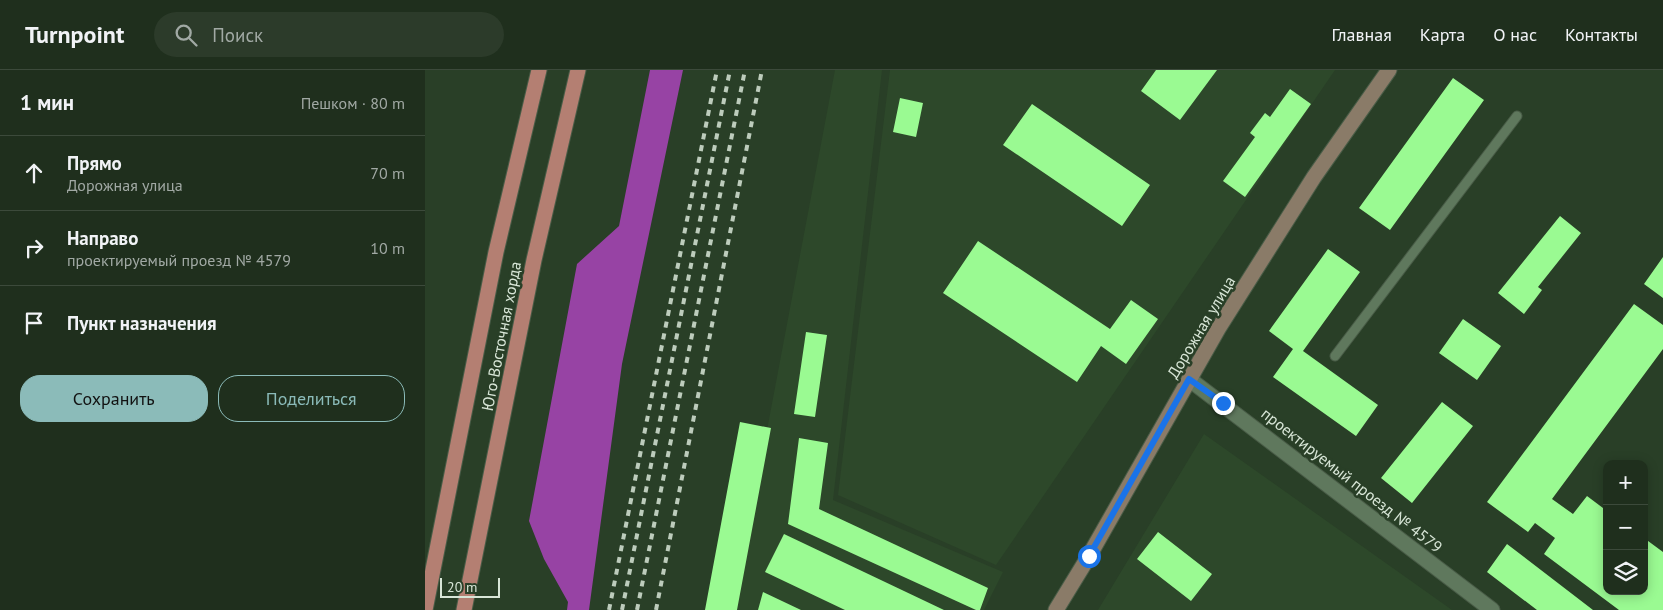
<!DOCTYPE html>
<html lang="ru">
<meta charset="utf-8">
<style>
body{margin:0;font-family:"PT Sans",sans-serif;background:#2c3b2a;color:#f1f3f6}
.controls{position:absolute;right:15px;bottom:15px;display:grid;overflow:hidden;border-radius:10px;box-shadow:0 2px 12px #0003}
.controls button{width:45px;height:45px;display:grid;place-items:center;padding:0;border:0;border-bottom:1px solid #3c4a3b;background:#1f2f1d;color:#f1f3f6;font:25px sans-serif}
.scale{position:absolute;left:15px;bottom:12px;width:60px;box-sizing:border-box;padding-left:5px;border:2px solid #d8e6d7;border-top:0;font-size:14px;line-height:18px;white-space:nowrap;color:#d8e6d7;-webkit-text-stroke:4px #293f27;paint-order:stroke}
.stop{position:absolute;width:15px;height:15px;margin:-11px;border:4px solid #1a73e8;border-radius:50%;background:#fff}
.stop.end{background:#1a73e8;border-color:#fff;box-shadow:0 1px 5px #0008}
.list{margin:0;padding:0;list-style:none}
h2{display:flex;justify-content:space-between;align-items:center;height:65px;margin:0;padding:0 20px;font-size:21px}
h2 small{font-size:16px;font-weight:400;color:#a1a9a4}
.list li{display:grid;grid-template-columns:32px 1fr auto;gap:15px;align-items:center;box-sizing:border-box;height:75px;padding:0 20px;border-top:1px solid #3c4a3b}
.list b{display:block;font-size:19px;white-space:nowrap}
.list p{margin:0;font-size:16px;white-space:nowrap;color:#a1a9a4}
.list em{font-size:16px;font-style:normal;color:#a1a9a4}
.actions{display:flex;gap:10px;padding:15px 20px}
.actions a{flex:1;padding:11px 0;border:1px solid #8bbbb9;border-radius:20px;text-align:center;font-size:18px;color:#8bbbb9}
.actions .main{background:#8bbbb9;color:#111}
.icon{flex:none;width:28px;height:28px;fill:none;stroke:currentColor;stroke-width:2;stroke-linecap:round;stroke-linejoin:round}
.map{position:relative;flex:none;width:1238px;height:540px;overflow:hidden}
header{display:flex;align-items:center;gap:30px;box-sizing:border-box;height:70px;padding:0 25px;background:#1f2f1d;border-bottom:1px solid #3c4a3b}
header strong{font-size:24px}
nav{display:flex;gap:28px;margin-inline-start:auto;font-size:18px}
.search{width:350px;height:45px;background:#2c3b2a;display:flex;align-items:center;gap:12px;box-sizing:border-box;padding:0 18px;border-radius:28px;color:#a1a9a4;font-size:19px}
main{display:flex}
aside{flex:1;background:#1f2f1d}
.map>svg:first-child{display:block}
.built{fill:#2d482a}
.forest{fill:#9743a4}
.building{fill:#9afa92}
.lines{fill:none;stroke-linecap:round;stroke-linejoin:round}
.lane-casing{stroke:#495c47;stroke-width:11}
.street-casing{stroke:#495c47;stroke-width:17}
.secondary-casing{stroke:#495c47;stroke-width:17}
.primary-casing{stroke:#495c47;stroke-width:17}
.lane{stroke:#5f785d;stroke-width:9}
.street{stroke:#5f785d;stroke-width:15}
.secondary{stroke:#8a7b68;stroke-width:15}
.primary{stroke:#b47f72;stroke-width:15}
.rail{stroke:#bdccbc;stroke-width:4;stroke-dasharray:6 6;stroke-linecap:butt}
.route{stroke:#1a73e8;stroke-width:6}
.labels{text-anchor:middle;dominant-baseline:central;stroke-width:5;stroke-linejoin:round;paint-order:stroke}
.street-label{font-size:16px;fill:#d8e6d7;stroke:#293f27}
</style>
<header>
<strong>Turnpoint</strong>
<div class="search"><svg class="icon" aria-label="search" viewBox="0 0 24 24"><circle cx="10" cy="10" r="6"/><path d="M15 15l6 6"/></svg>Поиск</div>
<nav><a>Главная</a><a>Карта</a><a>О нас</a><a>Контакты</a></nav>
</header>
<main>
<aside>
<h2>1 мин<small>Пешком · 80 m</small></h2>
<ul class="list">
<li><svg class="icon" aria-label="ahead" viewBox="0 0 24 24"><path d="M12 20V5M6 11l6-6 6 6"/></svg><div><b>Прямо</b><p>Дорожная улица</p></div><em>70 m</em></li>
<li><svg class="icon" aria-label="right" viewBox="0 0 24 24"><path d="M7 20v-9h11M14 6l5 5-5 5"/></svg><div><b>Направо</b><p>проектируемый проезд № 4579</p></div><em>10 m</em></li>
<li><svg class="icon" aria-label="arrive" viewBox="0 0 24 24"><path d="M6 21V4h12l-3 4 3 4H6"/></svg><div><b>Пункт назначения</b></div></li>
</ul>
<div class="actions"><a class="main">Сохранить</a><a>Поделиться</a></div>
</aside>
<div class="map">
<svg width="1238" height="540" viewBox="0 0 1238 540">
<rect width="100%" height="100%" fill="#293f27"/>
<!-- built -->
<path class="built" d="M 410,0 L 457,0 L 408,430 L 578,502 L 559,540 L 308,540 Z
M 465,0 L 910,0 L 571,495 L 413,425 Z
M 779,364 L 1027,540 L 673,540 Z"/>
<!-- forest -->
<path class="forest" d="M 225,0 L 258,0 L 197,294 L 164,540 L 142,540 L 143,532 L 119,489 L 104,451 L 152,194 L 194,156 Z"/>
<!-- building -->
<path class="building" d="M 731,0 L 792,0 L 755,50 L 716,21 Z
M 1028,8 L 1059,30 L 965,160 L 934,138 Z
M 865,19 L 886,34 L 820,127 L 798,111 L 830,67 L 825,63 L 840,43 L 845,47 Z
M 475,28 L 498,33 L 491,67 L 468,62 Z
M 607,34 L 725,115 L 697,156 L 578,75 Z
M 1135,146 L 1156,163 L 1113,217 L 1117,220 L 1099,244 L 1073,223 Z
M 553,171 L 685,259 L 706,230 L 733,249 L 701,294 L 676,276 L 652,312 L 518,223 Z
M 903,179 L 935,202 L 878,281 L 953,335 L 931,366 L 848,307 L 868,279 L 844,261 Z
M 1238,187 L 1238,228 L 1219,214 Z
M 1209,234 L 1238,255 L 1238,279 L 1127,429 L 1148,444 L 1162,426 L 1182,441 L 1182,521 L 1219,521 L 1219,468 L 1238,482 L 1238,540 L 1194,540 L 1119,484 L 1130,468 L 1110,453 L 1103,462 L 1062,432 Z
M 1038,249 L 1076,276 L 1052,310 L 1014,283 Z
M 381,262 L 402,265 L 390,347 L 369,344 Z
M 1017,332 L 1048,356 L 987,433 L 956,408 Z
M 315,352 L 346,358 L 312,540 L 280,540 Z
M 374,368 L 403,373 L 394,439 L 563,518 L 555,540 L 551,540 L 363,454 Z
M 733,462 L 787,504 L 766,531 L 712,489 Z
M 359,464 L 519,540 L 420,540 L 340,502 Z
M 1082,474 L 1168,540 L 1112,540 L 1062,502 Z
M 338,522 L 376,540 L 333,540 Z"/>
<g class="lines">
<defs>
<path id="lane" d="M 910,286 L 1092,46"/>
<path id="street" d="M 764,309 L 1067,540"/>
<path id="secondary" d="M 631,540 L 664,486 L 793,259 L 889,107 L 964,0"/>
<path id="primary" d="M 0,540 L 71,182 L 114,0
M 39,540 L 109,190 L 153,0"/>
</defs>
<!-- lane casing -->
<use href="#lane" class="lane-casing"/>
<!-- street casing -->
<use href="#street" class="street-casing"/>
<!-- secondary casing -->
<use href="#secondary" class="secondary-casing"/>
<!-- primary casing -->
<use href="#primary" class="primary-casing"/>
<!-- lane -->
<use href="#lane" class="lane"/>
<!-- street -->
<use href="#street" class="street"/>
<!-- secondary -->
<use href="#secondary" class="secondary"/>
<!-- primary -->
<use href="#primary" class="primary"/>
<!-- rail -->
<path class="rail" d="M 184,540 L 292,0
M 197,540 L 305,0
M 212,540 L 320,0
M 231,540 L 337,0"/>
</g>
<g class="lines">
<!-- route -->
<path class="route" d="M 664,486 L 764,309 L 798,333"/>
</g>
<g class="labels">
<!-- street labels -->
<g class="street-label">
<text transform="translate(776 257) rotate(-59)">Дорожная улица</text>
<text transform="translate(76 266) rotate(-79)">Юго-Восточная хорда</text>
<text transform="translate(927 410) rotate(38)">проектируемый проезд № 4579</text>
</g>
</g>
</svg>
<div class="controls">
<button>+</button>
<button>−</button>
<button><svg class="icon" aria-label="layers" viewBox="0 0 24 24"><path d="M12 4l9 5-9 5-9-5zM3 14l9 5 9-5"/></svg></button>
</div>
<div class="scale">20 m</div>
<div class="stop" style="left:664px;top:486px"></div>
<div class="stop end" style="left:798px;top:333px"></div>
</div>
</main>
